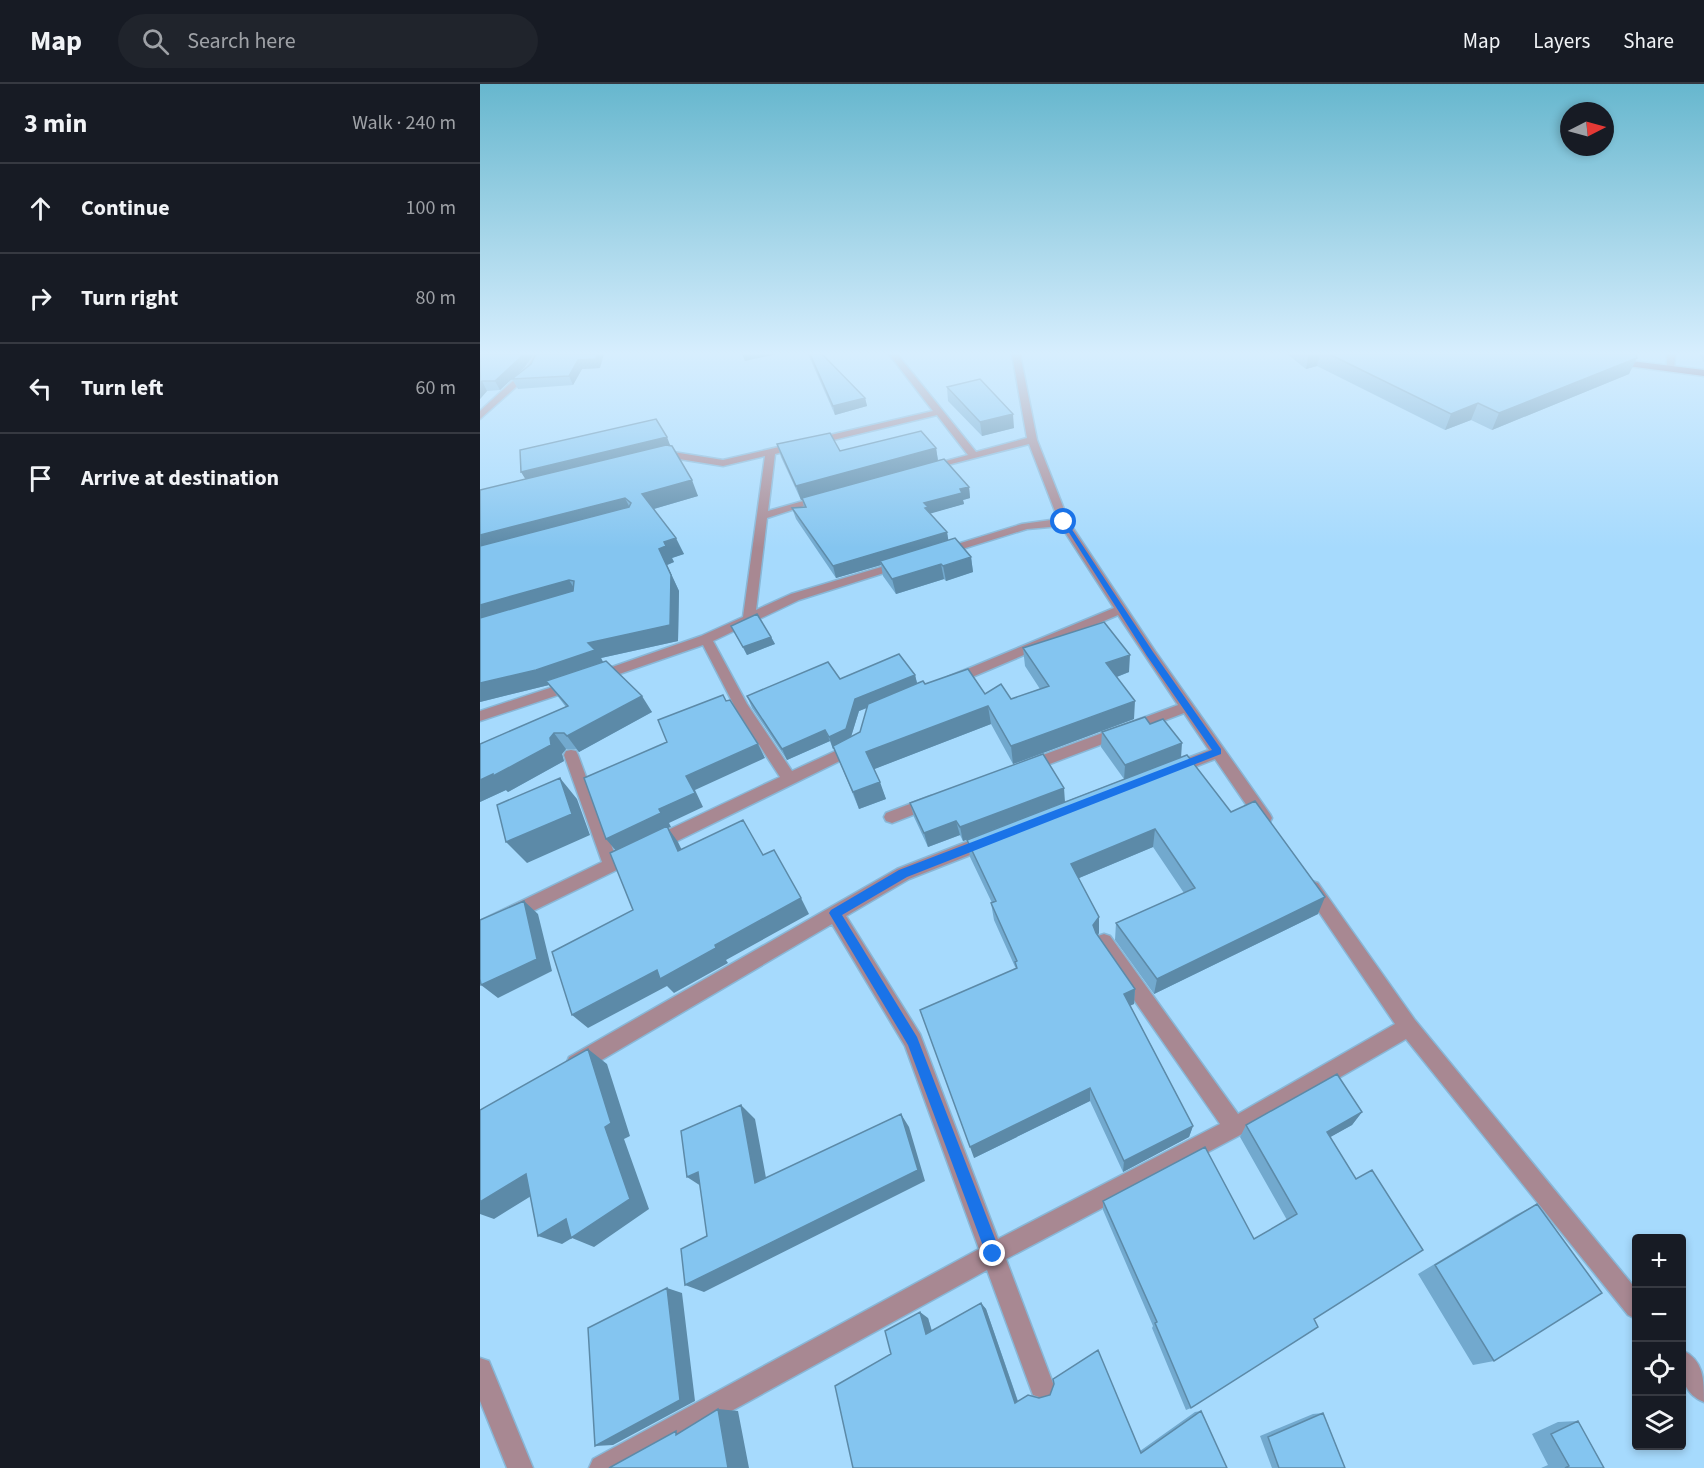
<!DOCTYPE html>
<meta charset="utf-8">
<style>
body{margin:0;font-family:"Source Sans 3",sans-serif;background:#20242c;color:#f1f3f6}
.controls{position:absolute;right:18px;bottom:18px;display:grid;overflow:hidden;border-radius:6px;box-shadow:0 3px 9px #0003}
.controls button{width:54px;height:54px;display:grid;place-items:center;padding:0;border:0;border-bottom:2px solid #363941;background:#171b24;color:#f1f3f6;font:30px sans-serif}
.compass{position:absolute;left:1080px;top:18px;width:54px;height:54px;border-radius:50%;background:#171b24;box-shadow:0 3px 9px #0003;rotate:84deg}
.stop{position:absolute;width:18px;height:18px;margin:-14px;border:4px solid #1a73e8;border-radius:50%;background:#fff}
.stop.end{background:#1a73e8;border-color:#fff;box-shadow:0 2px 6px #0008}
.list{margin:0;padding:0;list-style:none}
h2{display:flex;justify-content:space-between;align-items:center;height:78px;margin:0;padding:0 24px;font-size:26px}
h2 small{font-size:20px;font-weight:400;color:#9ea1a6}
.list li{display:grid;grid-template-columns:39px 1fr auto;gap:18px;align-items:center;box-sizing:border-box;height:90px;padding:0 24px;border-top:2px solid #363941}
.list b{display:block;font-size:22px;white-space:nowrap}
.list em{font-size:20px;font-style:normal;color:#9ea1a6}
.icon{flex:none;width:33px;height:33px;fill:none;stroke:currentColor;stroke-width:2;stroke-linecap:round;stroke-linejoin:round}
.map{position:relative;flex:none;width:1224px;height:1384px;overflow:hidden}
header{display:flex;align-items:center;gap:36px;box-sizing:border-box;height:84px;padding:0 30px;background:#171b24;border-bottom:2px solid #363941}
header strong{font-size:28px}
nav{display:flex;gap:33px;margin-inline-start:auto;font-size:21px}
.search{width:420px;height:54px;background:#20242c;display:flex;align-items:center;gap:15px;box-sizing:border-box;padding:0 21px;border-radius:33px;color:#9ea1a6;font-size:22px}
main{display:flex}
aside{flex:1;background:#171b24}
.map>svg:first-child{display:block}
.lines{fill:none;stroke-linecap:round;stroke-linejoin:round}
.minor-casing{stroke:#88b7d7;stroke-width:3}
.primary-casing{stroke:#88b7d7;stroke-width:3}
.minor{fill:#a88892;fill-rule:evenodd}
.primary{fill:#804a5c;fill-rule:evenodd}
.wall{fill:#72a9ce;fill-rule:evenodd}
.shaded-wall{fill:#5c8aa8}
.building{fill:#84c5f0;stroke:#5c8aa8;stroke-width:1.5}
.route{fill:#1a73e8}
</style>
<header>
<strong>Map</strong>
<div class="search"><svg class="icon" aria-label="search" viewBox="0 0 24 24"><circle cx="10" cy="10" r="6"/><path d="M15 15l6 6"/></svg>Search here</div>
<nav><a>Map</a><a>Layers</a><a>Share</a></nav>
</header>
<main>
<aside>
<h2>3 min<small>Walk · 240 m</small></h2>
<ul class="list">
<li><svg class="icon" aria-label="ahead" viewBox="0 0 24 24"><path d="M12 20V5M6 11l6-6 6 6"/></svg><div><b>Continue</b></div><em>100 m</em></li>
<li><svg class="icon" aria-label="right" viewBox="0 0 24 24"><path d="M7 20v-9h11M14 6l5 5-5 5"/></svg><div><b>Turn right</b></div><em>80 m</em></li>
<li><svg class="icon" aria-label="left" viewBox="0 0 24 24"><path d="M17 20v-9H6M10 6l-5 5 5 5"/></svg><div><b>Turn left</b></div><em>60 m</em></li>
<li><svg class="icon" aria-label="arrive" viewBox="0 0 24 24"><path d="M6 21V4h12l-3 4 3 4H6"/></svg><div><b>Arrive at destination</b></div></li>
</ul>
</aside>
<div class="map">
<svg width="1224" height="1384" viewBox="0 0 1224 1384">
<rect width="100%" height="100%" fill="#a6dafd"/>
<g class="lines">
<defs>
<path id="minor" d="M 55,270 L 63,270 L 54,287 L 0,335 L 0,327 L 47,284 Z
M 409,270 L 417,270 L 496,368 L 547,354 L 532,270 L 540,270 L 557,356 L 589,438 L 675,567 L 790,730 L 792,734 L 790,738 L 784,740 L 778,738 L 735,675 L 694,691 L 689,689 L 687,685 L 689,681 L 729,666 L 704,629 L 554,686 L 544,686 L 542,682 L 544,678 L 698,621 L 638,531 L 478,599 L 468,599 L 466,596 L 468,593 L 634,524 L 581,442 L 547,445 L 466,470 L 458,470 L 458,466 L 542,440 L 578,435 L 549,360 L 444,387 L 444,383 L 488,371 L 457,331 L 295,370 L 288,427 L 341,412 L 346,415 L 287,434 L 276,526 L 311,510 L 418,478 L 426,478 L 428,480 L 426,482 L 319,516 L 233,557 L 267,620 L 312,687 L 375,658 L 380,659 L 382,663 L 380,667 L 181,765 L 175,767 L 169,765 L 167,760 L 169,755 L 300,693 L 256,625 L 223,561 L 122,596 L 117,598 L 110,593 L 112,590 L 221,552 L 263,533 L 285,372 L 243,382 L 193,374 L 178,378 L 173,375 L 193,368 L 243,376 L 453,327 Z
M 1187,270 L 1195,270 L 1194,287 L 1187,285 Z
M 91,597 L 96,599 L 98,602 L 96,605 L 0,637 L 0,627 Z
M 91,666 L 96,667 L 98,671 L 135,771 L 151,764 L 157,766 L 159,771 L 157,776 L 0,853 L 0,837 L 122,778 L 84,671 L 86,667 Z
M 451,712 L 456,714 L 459,718 L 456,722 L 412,739 L 406,737 L 404,733 L 406,729 Z
M 507,750 L 513,752 L 515,757 L 513,762 L 429,795 L 366,832 L 440,950 L 518,1155 L 740,1040 L 618,864 L 615,858 L 618,852 L 624,850 L 630,852 L 758,1030 L 915,940 L 826,809 L 824,804 L 826,799 L 832,797 L 838,799 L 935,936 L 1156,1205 L 1156,1235 L 1148,1231 L 926,955 L 762,1050 L 526,1175 L 574,1302 L 571,1311 L 562,1314 L 553,1311 L 507,1186 L 148,1384 L 109,1384 L 113,1375 L 499,1165 L 425,962 L 352,840 L 103,987 L 96,990 L 89,987 L 86,980 L 89,973 L 417,785 Z
M 1202,1266 C 1224,1276 1224,1296 1224,1318 C 1201,1309 1200,1287 1202,1266 Z
M 0,1274 L 9,1277 L 53,1384 L 27,1384 L 0,1317 Z"/>
<path id="primary" d="M 1135,275 L 1224,286 L 1224,292 L 1132,280 L 1131,278 Z"/>
</defs>
<!-- minor casing -->
<use href="#minor" class="minor-casing"/>
<!-- primary casing -->
<use href="#primary" class="primary-casing"/>
<!-- minor -->
<use href="#minor" class="minor"/>
<!-- primary -->
<use href="#primary" class="primary"/>
</g>
<!-- wall -->
<path class="wall" d="M 0,270 L 45,283 L 20,306 L 7,307 L 0,315 Z
M 328,270 L 342,270 L 385,314 L 387,322 L 355,331 Z
M 807,270 L 1156,270 L 1149,290 L 1012,346 L 991,336 L 965,346 L 837,282 L 826,285 Z
M 1219,270 L 1224,270 L 1224,278 Z
M 51,280 L 120,284 L 102,285 L 93,301 L 38,305 L 32,295 Z
M 467,303 L 534,344 L 502,352 L 468,317 Z
M 297,360 L 360,367 L 456,364 L 458,376 L 489,403 L 490,414 L 483,416 L 484,420 L 450,429 L 467,448 L 468,456 L 491,473 L 493,488 L 466,497 L 464,495 L 416,510 L 403,492 L 401,481 L 356,494 L 316,435 L 312,424 L 324,423 L 322,415 L 321,416 L 301,373 Z
M 190,362 L 218,412 L 174,425 L 204,470 L 192,474 L 194,478 L 187,481 L 199,507 L 198,557 L 121,574 L 123,578 L 172,628 L 99,668 L 96,665 L 86,665 L 82,670 L 84,677 L 28,708 L 26,706 L 0,718 L 0,660 L 86,623 L 69,601 L 0,618 L 0,406 Z
M 251,542 L 291,553 L 295,560 L 267,571 Z
M 543,564 L 649,588 L 637,593 L 654,635 L 533,680 L 511,640 L 394,685 L 406,715 L 379,725 L 354,664 L 353,665 L 350,657 L 307,676 L 272,624 L 267,612 L 360,595 L 435,591 L 437,599 L 445,600 L 505,610 L 531,615 L 560,605 L 545,582 ZM 387,624 L 380,648 L 371,653 L 379,627 Z
M 622,648 L 701,673 L 751,728 L 838,830 L 674,910 L 635,856 L 636,839 L 704,809 L 673,763 L 599,794 L 619,849 L 618,851 L 655,905 L 654,920 L 650,921 L 713,1042 L 709,1053 L 643,1088 L 610,1017 L 494,1074 L 536,885 L 514,836 L 511,819 L 512,819 L 490,773 L 487,756 L 483,757 L 480,751 L 448,763 L 434,733 L 430,719 L 584,718 L 644,695 L 621,663 Z
M 882,1028 L 872,1041 L 850,1053 L 834,1235 L 711,1324 L 706,1326 L 672,1244 L 673,1242 L 623,1126 L 623,1117 L 774,1155 L 807,1136 L 760,1053 L 766,1041 Z
M 1057,1120 L 1014,1277 L 993,1281 L 938,1190 L 1036,1131 Z
M 501,1219 L 506,1225 L 538,1317 L 660,1367 L 715,1328 L 721,1327 L 747,1384 L 373,1384 L 411,1270 L 448,1234 L 452,1247 Z
M 843,1329 L 865,1384 L 792,1384 L 780,1352 L 833,1330 Z
M 1098,1337 L 1124,1384 L 1061,1384 L 1068,1381 L 1052,1350 L 1078,1338 Z"/>
<!-- shaded-wall -->
<path class="shaded-wall" d="M 43,270 L 54,270 L 45,283 L 20,306 L 15,297 Z
M 117,270 L 124,270 L 120,284 L 102,285 L 93,301 L 89,292 L 98,276 Z
M 262,270 L 297,270 L 265,277 Z
M 829,270 L 840,270 L 837,282 L 826,285 Z
M 1157,274 L 1149,290 L 1012,346 L 1019,329 Z
M 2,297 L 7,307 L 0,315 L 0,300 Z
M 385,314 L 387,322 L 355,331 L 353,322 Z
M 998,319 L 991,336 L 965,346 L 971,330 Z
M 533,330 L 534,344 L 502,352 L 500,338 Z
M 187,353 L 192,366 L 49,401 L 41,388 Z
M 456,364 L 458,377 L 321,416 L 316,402 Z
M 212,396 L 218,412 L 170,426 L 162,410 Z
M 489,403 L 490,414 L 483,416 L 484,420 L 449,430 L 450,435 L 444,419 L 480,405 Z
M 145,414 L 153,430 L 0,470 L 0,451 Z
M 467,448 L 469,460 L 400,477 L 401,481 L 356,494 L 353,482 Z
M 196,454 L 204,470 L 192,474 L 194,478 L 187,481 L 199,507 L 198,557 L 121,574 L 125,582 L 66,597 L 69,601 L 0,618 L 0,599 L 108,559 L 184,458 Z
M 491,473 L 493,488 L 466,497 L 463,482 Z
M 461,480 L 464,495 L 416,510 L 412,495 Z
M 89,496 L 99,512 L 0,541 L 0,521 Z
M 291,553 L 295,560 L 267,571 L 263,563 Z
M 650,571 L 649,588 L 626,597 L 626,579 Z
M 435,591 L 438,603 L 379,627 L 370,656 L 353,665 L 349,653 L 375,615 Z
M 162,612 L 172,628 L 99,668 L 87,652 Z
M 655,617 L 654,635 L 533,680 L 531,662 Z
M 508,622 L 511,640 L 392,686 L 386,668 Z
M 345,646 L 350,657 L 307,676 L 302,665 Z
M 74,649 L 86,665 L 82,670 L 84,677 L 28,708 L 26,706 L 0,718 L 0,696 L 70,654 Z
M 702,659 L 701,674 L 644,696 L 645,681 Z
M 278,660 L 285,674 L 215,706 L 223,723 L 189,739 L 191,743 L 188,744 L 198,758 L 210,783 L 137,768 L 126,755 L 179,725 L 206,692 Z
M 80,694 L 97,715 L 110,751 L 47,779 L 26,758 Z
M 400,698 L 406,715 L 379,725 L 373,708 Z
M 584,704 L 585,718 L 483,757 L 480,743 Z
M 476,737 L 480,751 L 448,763 L 444,749 Z
M 675,745 L 673,763 L 592,797 L 591,780 Z
M 845,813 L 838,830 L 674,910 L 677,895 Z
M 321,814 L 329,830 L 246,876 L 248,879 L 194,909 L 187,902 L 108,944 L 92,931 L 177,886 L 235,861 Z
M 44,817 L 58,830 L 72,887 L 18,914 L 1,901 Z
M 619,833 L 619,849 L 613,857 L 613,841 Z
M 655,905 L 654,920 L 643,925 L 644,910 Z
M 108,965 L 127,980 L 150,1052 L 144,1055 L 169,1125 L 114,1163 L 92,1154 L 82,1160 L 58,1152 L 125,1043 Z
M 610,1004 L 610,1017 L 494,1074 L 490,1063 Z
M 261,1021 L 275,1035 L 289,1110 L 275,1099 Z
M 882,1028 L 872,1041 L 838,1060 L 847,1048 Z
M 421,1030 L 429,1043 L 445,1097 L 224,1208 L 205,1201 Z
M 713,1042 L 709,1053 L 643,1088 L 644,1077 Z
M 218,1088 L 224,1104 L 207,1093 Z
M 46,1090 L 69,1101 L 14,1135 L 0,1130 L 0,1118 Z
M 187,1204 L 202,1209 L 215,1317 L 133,1361 L 115,1362 Z
M 501,1219 L 506,1225 L 539,1321 L 535,1319 Z
M 440,1228 L 448,1234 L 454,1255 L 446,1250 Z
M 238,1325 L 258,1327 L 269,1384 L 248,1384 Z"/>
<!-- building -->
<path class="building" d="M 0,270 L 43,270 L 40,274 L 15,297 L 2,297 L 0,300 Z
M 56,270 L 117,270 L 116,275 L 98,276 L 89,292 L 32,295 L 51,280 Z
M 330,270 L 342,270 L 385,314 L 353,322 Z
M 849,270 L 1156,270 L 1157,274 L 1019,329 L 998,319 L 971,330 Z
M 500,295 L 533,330 L 500,338 L 467,303 Z
M 176,335 L 187,353 L 41,388 L 40,366 Z
M 441,347 L 456,364 L 316,402 L 297,360 L 350,349 L 360,367 Z
M 186,361 L 192,362 L 212,396 L 162,410 L 196,454 L 184,458 L 186,462 L 179,465 L 191,491 L 190,541 L 108,559 L 115,566 L 56,586 L 0,599 L 0,534 L 93,507 L 94,497 L 89,496 L 0,521 L 0,462 L 149,423 L 151,419 L 145,414 L 0,451 L 0,406 Z
M 464,375 L 489,403 L 480,405 L 482,409 L 444,419 L 448,423 L 445,424 L 467,448 L 353,482 L 312,424 L 326,423 L 322,414 Z
M 475,454 L 491,473 L 463,482 L 461,480 L 412,495 L 400,477 Z
M 277,530 L 291,553 L 263,563 L 251,542 Z
M 624,538 L 650,571 L 626,579 L 655,617 L 531,662 L 508,622 L 386,668 L 400,698 L 373,708 L 353,662 L 380,648 L 388,620 L 443,597 L 445,600 L 488,585 L 505,610 L 521,600 L 531,615 L 569,602 L 543,564 Z
M 419,570 L 435,591 L 375,615 L 366,645 L 349,653 L 345,646 L 302,665 L 267,612 L 348,578 L 360,595 Z
M 126,577 L 162,612 L 87,652 L 84,649 L 74,649 L 70,654 L 71,661 L 13,692 L 13,690 L 0,696 L 0,660 L 88,622 L 66,597 Z
M 243,611 L 246,617 L 250,616 L 278,660 L 206,692 L 215,709 L 179,725 L 181,729 L 126,755 L 104,694 L 187,658 L 178,636 Z
M 665,633 L 670,640 L 683,635 L 702,659 L 645,681 L 622,648 Z
M 563,670 L 584,704 L 480,743 L 476,737 L 444,749 L 430,719 Z
M 707,671 L 751,728 L 775,717 L 845,813 L 677,895 L 636,839 L 715,804 L 675,745 L 591,780 L 619,833 L 613,841 L 616,849 L 655,905 L 644,910 L 713,1042 L 644,1077 L 610,1004 L 490,1063 L 440,926 L 537,884 L 535,878 L 537,877 L 511,819 L 516,817 L 487,756 Z
M 80,694 L 92,730 L 26,758 L 17,721 Z
M 263,736 L 283,771 L 294,766 L 321,814 L 235,861 L 236,864 L 180,895 L 177,886 L 92,931 L 72,868 L 153,826 L 130,769 L 187,742 L 198,767 Z
M 44,817 L 57,875 L 1,901 L 0,895 L 0,836 Z
M 108,965 L 131,1039 L 125,1043 L 150,1115 L 91,1154 L 86,1135 L 58,1152 L 46,1090 L 0,1118 L 0,1026 Z
M 857,990 L 882,1028 L 847,1048 L 876,1095 L 892,1086 L 943,1166 L 834,1235 L 838,1243 L 711,1324 L 675,1239 L 677,1238 L 623,1117 L 725,1063 L 774,1155 L 817,1130 L 766,1041 Z
M 261,1021 L 275,1099 L 421,1030 L 438,1086 L 205,1201 L 201,1165 L 227,1152 L 218,1088 L 207,1093 L 201,1047 Z
M 1057,1120 L 1122,1209 L 1014,1277 L 955,1181 Z
M 187,1204 L 200,1316 L 115,1362 L 108,1244 Z
M 501,1219 L 535,1319 L 548,1311 L 559,1314 L 570,1311 L 574,1300 L 573,1295 L 618,1266 L 661,1369 L 721,1327 L 747,1384 L 373,1384 L 355,1302 L 411,1270 L 405,1247 L 440,1228 L 446,1250 Z
M 238,1325 L 248,1384 L 129,1384 L 196,1347 L 196,1351 Z
M 843,1329 L 865,1384 L 799,1384 L 788,1353 Z
M 1098,1337 L 1124,1384 L 1085,1384 L 1089,1382 L 1071,1350 Z"/>
<!-- sky -->
<linearGradient id="sky" x2="0" y2="1"><stop stop-color="#67b7ce"/><stop offset="0.58" stop-color="#d7eefe"/><stop offset="1" stop-color="#d7eefe" stop-opacity="0"/></linearGradient>
<rect width="1224" height="464" fill="url(#sky)"/>
<!-- route -->
<path class="route" d="M 581,436 L 587,438 L 673,568 L 741,665 L 741,670 L 427,793 L 362,831 L 437,953 L 521,1170 L 519,1176 L 513,1178 L 508,1176 L 506,1170 L 428,961 L 349,829 L 351,826 L 419,786 L 732,666 L 667,572 Z"/>
</svg>
<div class="controls">
<button>+</button>
<button>−</button>
<button><svg class="icon" aria-label="locate" viewBox="0 0 24 24"><circle cx="12" cy="12" r="6"/><path d="M12 2v4M12 18v4M2 12h4M18 12h4"/></svg></button>
<button><svg class="icon" aria-label="layers" viewBox="0 0 24 24"><path d="M12 4l9 5-9 5-9-5zM3 14l9 5 9-5"/></svg></button>
</div>
<svg class="compass" viewBox="-18 -18 36 36"><path d="M0-13l5 13h-10z" fill="#e53935"/><path d="M0 13l5-13h-10z" fill="#9ea1a6"/></svg>
<div class="stop" style="left:584px;top:438px"></div>
<div class="stop end" style="left:513px;top:1170px"></div>
</div>
</main>
